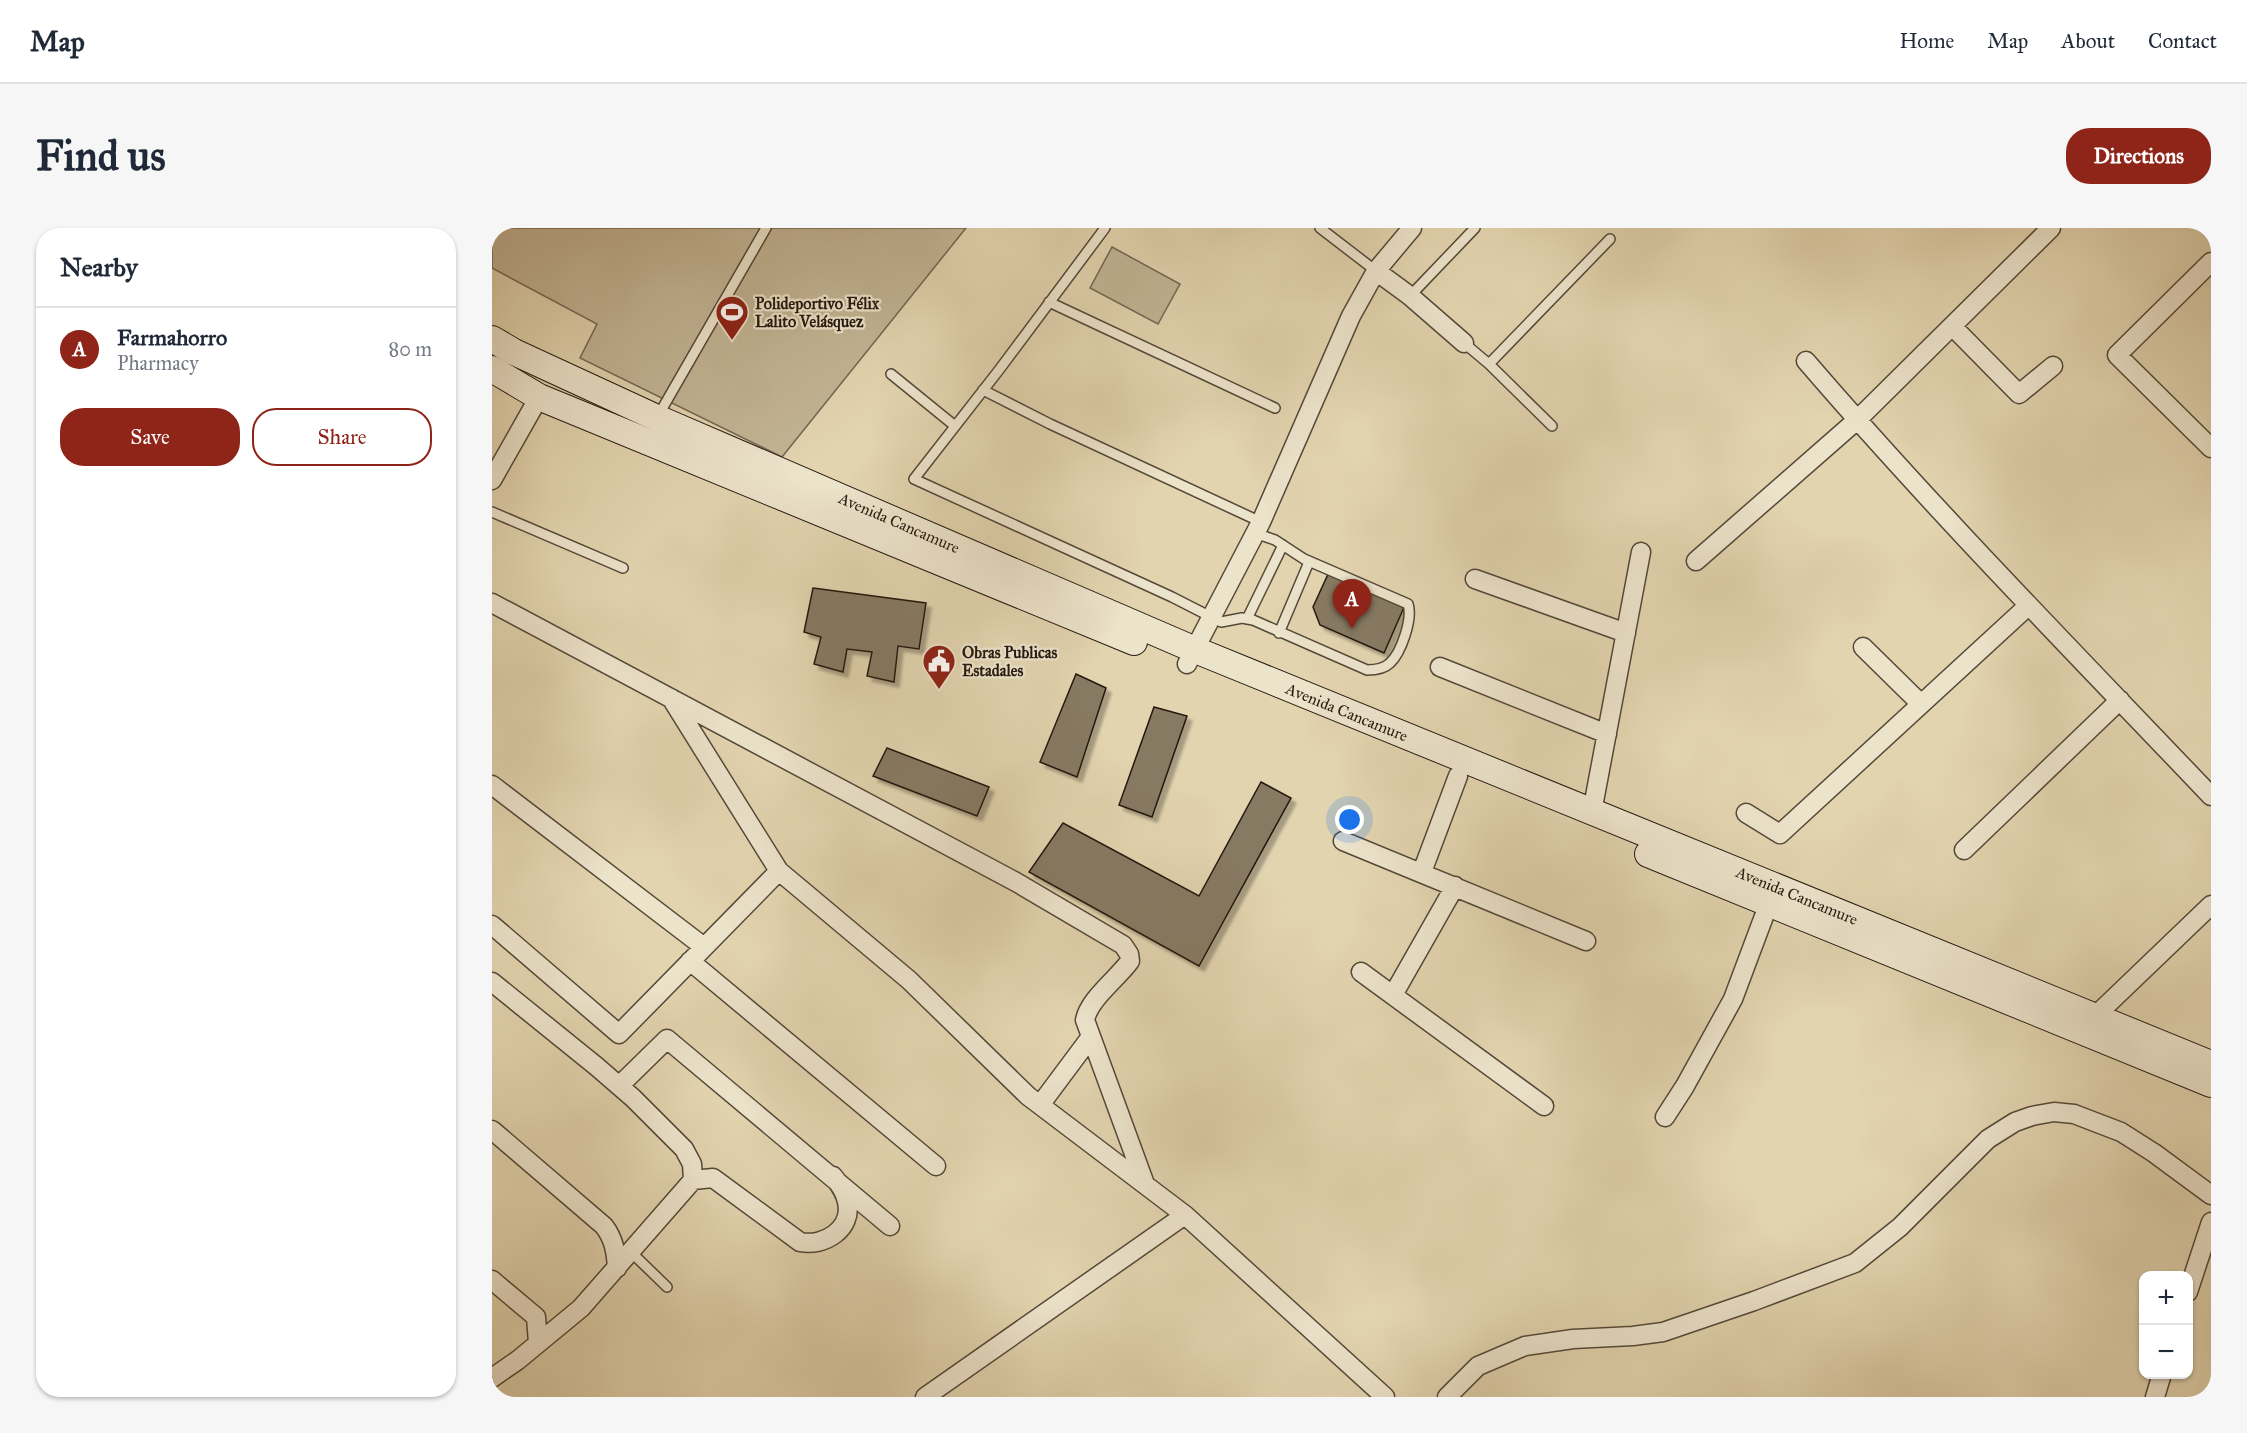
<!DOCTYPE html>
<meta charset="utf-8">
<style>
body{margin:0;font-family:"IM FELL Great Primer",serif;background:#f6f6f7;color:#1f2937}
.controls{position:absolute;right:18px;bottom:18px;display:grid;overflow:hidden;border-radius:12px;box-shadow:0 2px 4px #0004}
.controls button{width:54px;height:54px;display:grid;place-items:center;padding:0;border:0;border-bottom:2px solid #e0e1e3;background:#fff;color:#1f2937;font:30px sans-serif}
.you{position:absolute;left:858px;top:592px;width:21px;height:21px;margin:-15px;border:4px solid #fff;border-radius:50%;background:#1a73e8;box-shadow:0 0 0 9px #1a73e833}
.badge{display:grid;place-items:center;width:39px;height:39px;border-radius:50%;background:#8f2418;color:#fff;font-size:20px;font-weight:700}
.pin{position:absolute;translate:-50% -50px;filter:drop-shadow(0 2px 3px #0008)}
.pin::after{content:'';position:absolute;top:32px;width:21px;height:18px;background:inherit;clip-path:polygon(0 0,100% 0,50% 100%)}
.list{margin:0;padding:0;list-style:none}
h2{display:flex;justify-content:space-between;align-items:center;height:78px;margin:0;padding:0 24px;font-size:26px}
h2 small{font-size:20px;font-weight:400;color:#747a83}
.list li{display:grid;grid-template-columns:39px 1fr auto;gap:18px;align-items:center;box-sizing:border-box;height:84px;padding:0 24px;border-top:2px solid #e0e1e3}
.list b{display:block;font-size:22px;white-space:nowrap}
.list p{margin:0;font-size:20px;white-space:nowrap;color:#747a83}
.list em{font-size:20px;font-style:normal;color:#747a83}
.actions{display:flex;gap:12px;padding:18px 24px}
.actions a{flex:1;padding:14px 0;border:2px solid #8f2418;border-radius:24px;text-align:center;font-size:21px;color:#8f2418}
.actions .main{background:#8f2418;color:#fff}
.map{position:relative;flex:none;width:1719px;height:1169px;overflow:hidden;border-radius:24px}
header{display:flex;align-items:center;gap:36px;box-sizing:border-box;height:84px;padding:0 30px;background:#fff;border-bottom:2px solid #e0e1e3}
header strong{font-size:28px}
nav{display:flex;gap:33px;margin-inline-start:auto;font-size:21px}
.intro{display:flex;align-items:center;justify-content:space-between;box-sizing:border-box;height:144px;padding:0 36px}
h1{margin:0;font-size:42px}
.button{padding:15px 27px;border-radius:24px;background:#8f2418;color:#fff;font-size:21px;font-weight:700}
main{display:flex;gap:36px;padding:0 36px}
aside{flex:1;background:#fff;border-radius:24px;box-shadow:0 2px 4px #0004}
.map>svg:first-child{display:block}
.green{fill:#c2b494;stroke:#746652;stroke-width:1.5}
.building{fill:#877a63;stroke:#251910;stroke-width:1.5;filter:url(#shadow)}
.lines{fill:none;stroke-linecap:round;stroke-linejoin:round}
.lane-casing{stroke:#544838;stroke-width:12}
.street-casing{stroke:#544838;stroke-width:21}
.secondary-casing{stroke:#251910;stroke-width:28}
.lane{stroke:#ece3cb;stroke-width:9}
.street{stroke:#ece3cb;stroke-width:18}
.secondary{stroke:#ece3cb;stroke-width:26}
.labels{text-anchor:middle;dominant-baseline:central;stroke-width:4.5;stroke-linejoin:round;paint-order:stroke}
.poi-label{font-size:16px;font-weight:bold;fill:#251910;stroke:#ece3cb;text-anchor:start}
.street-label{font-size:16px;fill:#251910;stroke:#ece3cb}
</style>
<header>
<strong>Map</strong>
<nav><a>Home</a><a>Map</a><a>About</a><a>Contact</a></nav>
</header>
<div class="intro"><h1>Find us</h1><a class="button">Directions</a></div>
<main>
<aside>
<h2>Nearby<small></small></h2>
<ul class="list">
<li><span class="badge">A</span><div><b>Farmahorro</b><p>Pharmacy</p></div><em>80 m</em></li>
</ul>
<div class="actions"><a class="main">Save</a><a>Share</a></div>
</aside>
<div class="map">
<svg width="1719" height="1169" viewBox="0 0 1719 1169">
<defs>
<filter id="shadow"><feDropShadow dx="5" dy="5" stdDeviation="1.5" flood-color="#0004"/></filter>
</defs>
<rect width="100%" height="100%" fill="#e2d4af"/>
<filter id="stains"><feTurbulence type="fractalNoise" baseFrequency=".00333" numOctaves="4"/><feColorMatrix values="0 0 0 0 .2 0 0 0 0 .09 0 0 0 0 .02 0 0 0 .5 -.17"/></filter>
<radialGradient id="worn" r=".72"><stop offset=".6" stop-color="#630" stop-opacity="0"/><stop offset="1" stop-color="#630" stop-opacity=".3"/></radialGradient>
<!-- green -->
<path class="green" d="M 0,0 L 474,0 L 290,229 L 88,130 L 105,96 L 0,40 Z
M 620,19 L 688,56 L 666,96 L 598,60 Z"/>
<!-- building -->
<path class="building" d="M 837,344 L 913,377 L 892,425 L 828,397 L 821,379 Z
M 321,360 L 434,375 L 427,421 L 406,418 L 402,454 L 375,448 L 380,424 L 355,421 L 351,444 L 322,436 L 329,409 L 312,404 Z
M 584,446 L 614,460 L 585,549 L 548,534 Z
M 662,479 L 695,488 L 660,589 L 627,577 Z
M 395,520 L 497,559 L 485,588 L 381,548 Z
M 769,554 L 799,570 L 707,738 L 537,644 L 571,595 L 707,668 Z"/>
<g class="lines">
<defs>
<path id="lane" d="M 613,0 L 507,142 L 422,251 L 680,369 L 729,394 L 750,390 L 761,392 L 875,442 C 883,442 892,441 898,435 C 909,425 921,391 916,376 L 812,331 L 783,312 L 763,305
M 828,0 L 884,43
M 918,68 L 983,0
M 557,74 L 783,180
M 972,115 L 997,136 L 1060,198
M 997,136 L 1118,11
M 399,146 L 463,198
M 491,162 L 558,196 L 769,294
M 166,188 L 274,0
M 0,284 L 131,340
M 755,391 L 791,317
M 787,405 L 817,334
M 139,1024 L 175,1059"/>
<path id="street" d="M 1719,34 L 1625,127 L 1719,220
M 884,43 L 918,68 L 972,115
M 1460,98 L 1527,166 L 1561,138
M 1314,133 C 1443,283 1582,424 1719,568
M 0,252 L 47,169
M 1204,333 L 1365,192 L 1559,0
M 983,351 L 1134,405
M 0,375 L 524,654 L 631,717 L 637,726 L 638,733 C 625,751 597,771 593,792 L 653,956
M 1371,419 L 1429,476
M 695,436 L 769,294 L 859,88 L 884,43 L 920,0
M 948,439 L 1115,506
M 179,470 L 287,643 L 417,752 L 536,868 L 693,987 L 893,1169
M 0,557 L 212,719
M 1100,584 L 1149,324
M 1254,585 L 1288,606 L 1536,378
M 851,613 L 1094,713
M 1472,622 L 1628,472
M 930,644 L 966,548
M 0,697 L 127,806 L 287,643
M 198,733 L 444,938
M 869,744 L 1052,878
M 0,754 L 104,838 L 141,870 L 192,921 L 200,936 L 201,952
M 901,767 L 963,658
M 1597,794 L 1719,677
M 127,858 L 175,811 L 398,998
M 548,877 L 598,810
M 1173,889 L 1193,858 L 1241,771 L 1277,675
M 0,902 L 112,998 C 122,1011 124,1024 125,1040
M 0,1052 L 44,1089 L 46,1115
M 1696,1064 L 1719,994
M 0,1150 L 26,1132 L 89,1080 L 201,952 L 221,950 L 308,1014 C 332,1019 361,1001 355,974 C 353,963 347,956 341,948
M 433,1169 L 693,987
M 955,1169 L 986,1138 L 1033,1118 L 1081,1111 L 1141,1108 L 1171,1104 L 1262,1073 L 1363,1035 L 1408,999 L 1496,911 L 1523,894 L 1540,888 L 1562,884 L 1582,886 L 1629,904 L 1662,925 L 1719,967
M 1663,1169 L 1670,1146"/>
<g id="secondary">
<path id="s1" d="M 0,111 L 22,124 L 165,190 L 701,421 L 1719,836"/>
<path d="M 0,141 L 47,169 L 642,414"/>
<path d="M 1156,626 L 1719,856"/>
</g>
</defs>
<!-- lane casing -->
<use href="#lane" class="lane-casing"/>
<!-- street casing -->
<use href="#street" class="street-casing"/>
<!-- secondary casing -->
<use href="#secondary" class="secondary-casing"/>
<!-- lane -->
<use href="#lane" class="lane"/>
<!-- street -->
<use href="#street" class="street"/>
<!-- secondary -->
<use href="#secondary" class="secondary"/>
</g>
<!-- icons -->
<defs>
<symbol id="stadium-pin" viewBox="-11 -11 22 30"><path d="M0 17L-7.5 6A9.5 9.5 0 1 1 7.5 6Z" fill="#8f2418" stroke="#ece3cb"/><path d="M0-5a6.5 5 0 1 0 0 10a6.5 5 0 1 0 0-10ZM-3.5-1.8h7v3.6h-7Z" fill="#fff"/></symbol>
<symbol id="civic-pin" viewBox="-11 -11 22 30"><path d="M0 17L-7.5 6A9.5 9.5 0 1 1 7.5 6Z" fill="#8f2418" stroke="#ece3cb"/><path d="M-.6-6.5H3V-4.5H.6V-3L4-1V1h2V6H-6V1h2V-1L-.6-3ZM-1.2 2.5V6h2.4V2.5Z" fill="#fff"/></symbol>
</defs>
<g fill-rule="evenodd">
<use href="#stadium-pin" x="221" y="65" width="38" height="52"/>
<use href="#civic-pin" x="428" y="414" width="38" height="52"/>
</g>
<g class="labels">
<!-- poi labels -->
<g class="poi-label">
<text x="263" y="75">Polideportivo Félix<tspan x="263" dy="18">Lalito Velásquez</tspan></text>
<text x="470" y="424">Obras Publicas<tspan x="470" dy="18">Estadales</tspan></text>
</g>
<!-- street labels -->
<g class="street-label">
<text stroke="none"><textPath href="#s1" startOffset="447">Avenida Cancamure</textPath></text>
<text stroke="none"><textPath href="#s1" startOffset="933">Avenida Cancamure</textPath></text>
<text stroke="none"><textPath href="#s1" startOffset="1419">Avenida Cancamure</textPath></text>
</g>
</g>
<rect width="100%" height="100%" filter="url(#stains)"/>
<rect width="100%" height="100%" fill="url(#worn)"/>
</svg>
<div class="controls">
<button>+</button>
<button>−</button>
</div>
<div class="you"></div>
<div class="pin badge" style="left:860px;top:401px">A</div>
</div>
</main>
